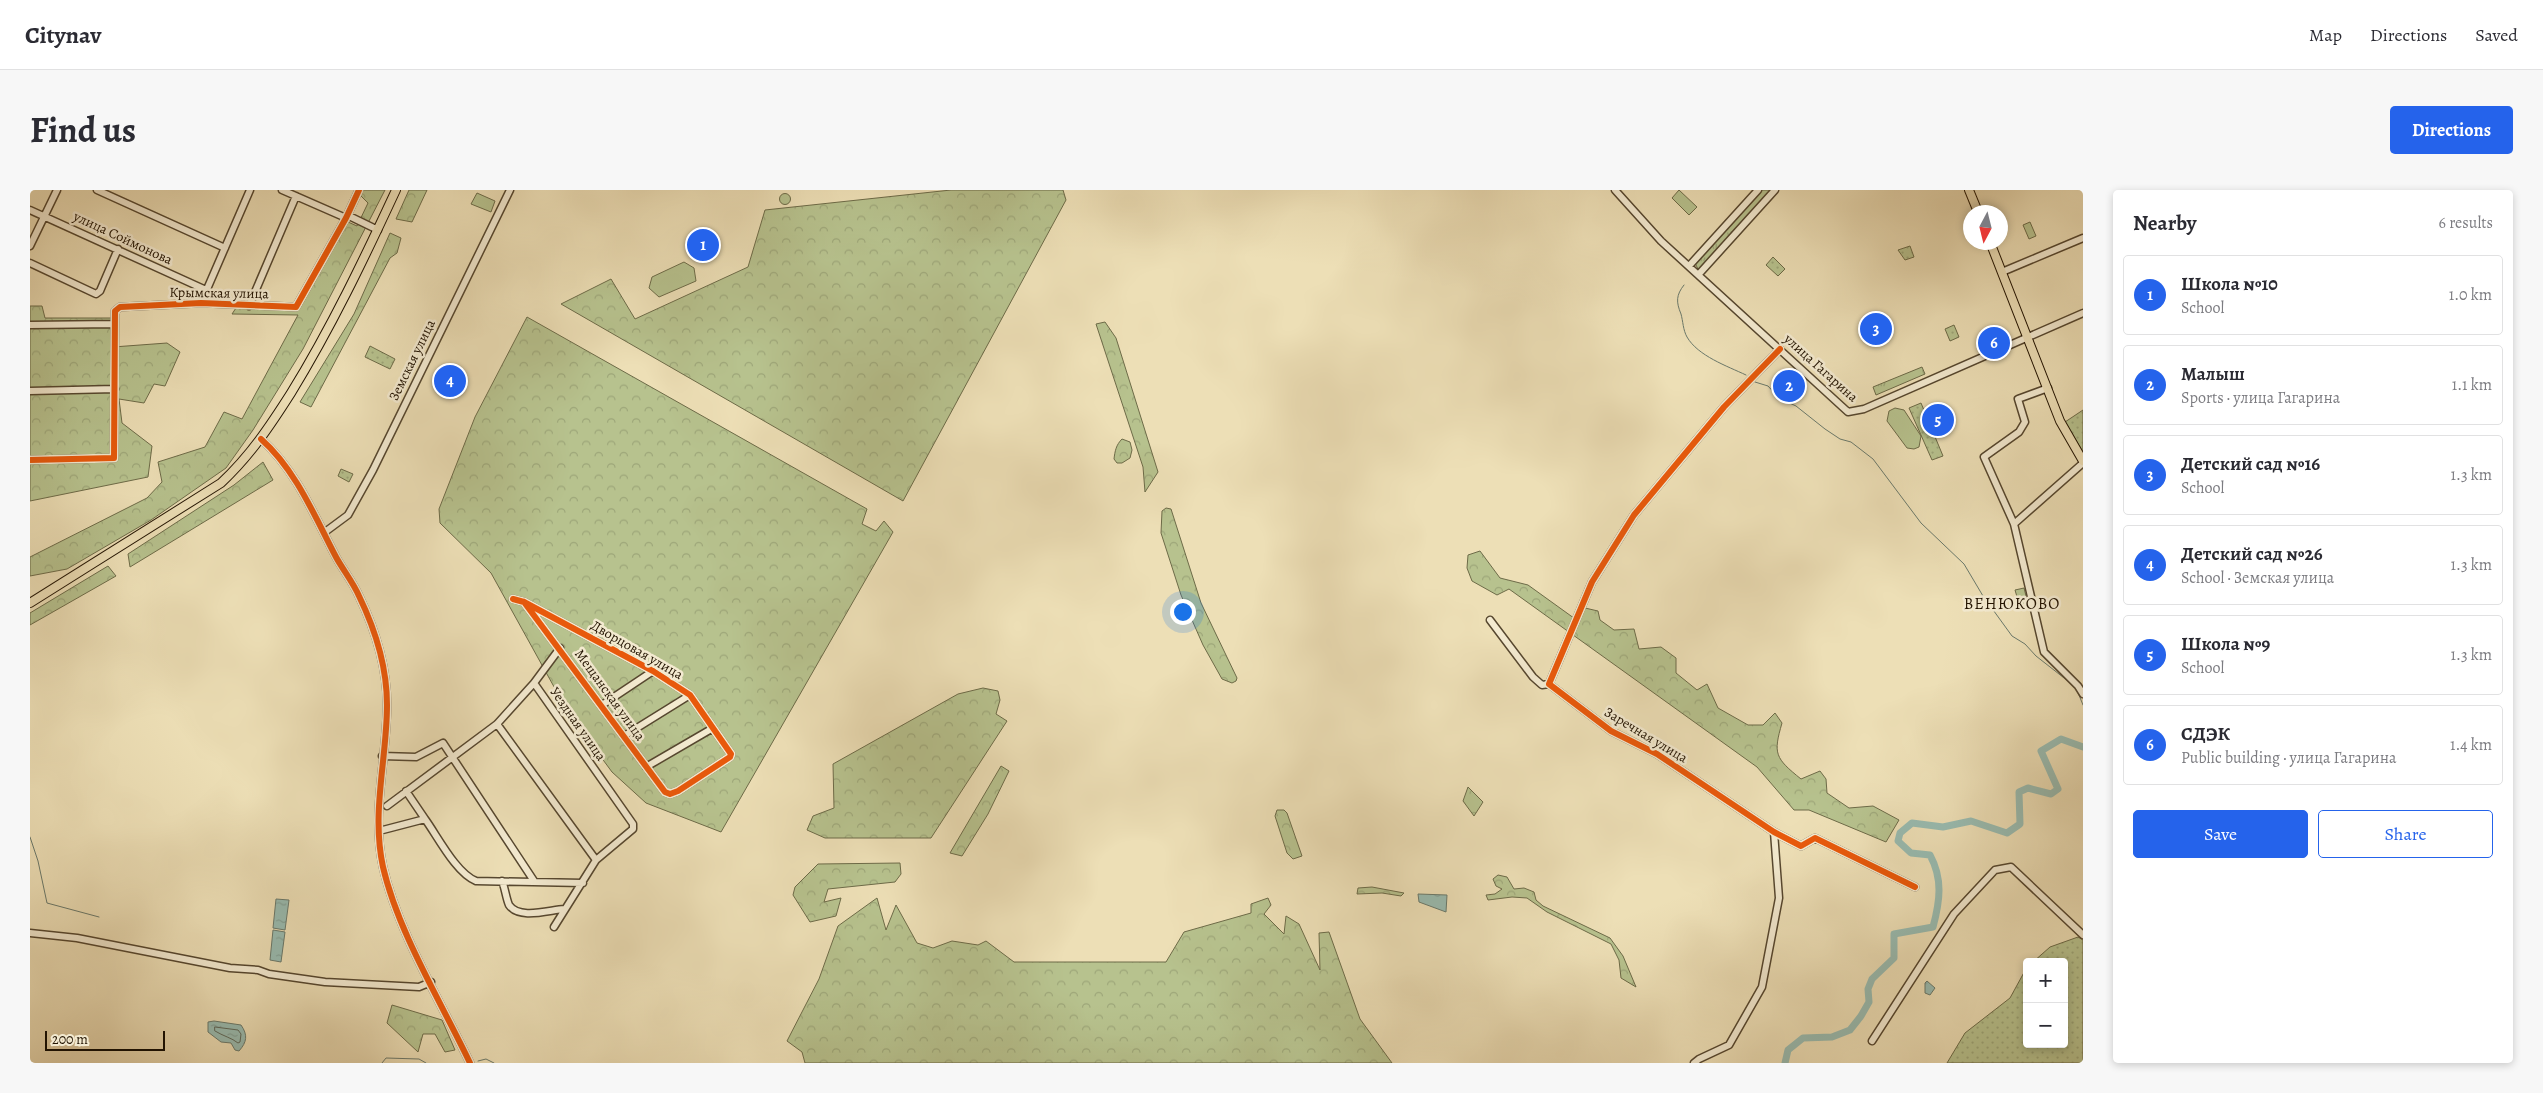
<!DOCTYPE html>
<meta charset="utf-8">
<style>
body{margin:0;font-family:Alegreya,serif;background:#f7f7f7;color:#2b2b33}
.controls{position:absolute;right:15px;bottom:15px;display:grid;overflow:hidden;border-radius:5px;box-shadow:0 2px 8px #0003}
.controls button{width:45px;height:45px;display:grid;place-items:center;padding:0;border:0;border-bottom:1px solid #e1e1e2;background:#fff;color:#2b2b33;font:25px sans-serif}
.compass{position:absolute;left:1933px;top:15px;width:45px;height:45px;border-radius:50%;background:#fff;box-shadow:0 2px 8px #0003;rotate:187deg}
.scale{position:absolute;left:15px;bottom:12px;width:120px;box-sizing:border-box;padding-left:5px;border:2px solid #231402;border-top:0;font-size:14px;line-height:18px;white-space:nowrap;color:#231402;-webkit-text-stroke:4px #f3ead0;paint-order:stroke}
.you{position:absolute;left:1152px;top:421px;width:18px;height:18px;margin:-12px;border:4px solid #fff;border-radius:50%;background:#1a73e8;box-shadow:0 0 0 8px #1a73e833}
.badge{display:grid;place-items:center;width:32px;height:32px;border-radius:50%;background:#2563eb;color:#fff;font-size:16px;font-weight:700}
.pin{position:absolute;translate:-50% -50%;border:2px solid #fff;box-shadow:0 1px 5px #0006}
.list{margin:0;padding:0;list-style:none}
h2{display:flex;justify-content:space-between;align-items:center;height:65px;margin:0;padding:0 20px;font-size:21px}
h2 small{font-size:16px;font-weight:400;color:#7c7c81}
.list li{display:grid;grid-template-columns:32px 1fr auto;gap:15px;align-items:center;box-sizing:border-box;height:80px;margin:0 10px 10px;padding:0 10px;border:1px solid #e1e1e2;border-radius:5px}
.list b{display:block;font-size:19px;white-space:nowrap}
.list p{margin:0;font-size:16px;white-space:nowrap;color:#7c7c81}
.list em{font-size:16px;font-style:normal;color:#7c7c81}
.actions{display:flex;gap:10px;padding:15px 20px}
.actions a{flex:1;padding:11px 0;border:1px solid #2563eb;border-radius:5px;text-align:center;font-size:18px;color:#2563eb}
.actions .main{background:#2563eb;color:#fff}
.map{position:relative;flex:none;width:2053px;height:873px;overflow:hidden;border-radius:5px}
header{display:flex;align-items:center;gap:30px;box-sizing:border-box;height:70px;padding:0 25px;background:#fff;border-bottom:1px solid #e1e1e2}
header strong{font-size:24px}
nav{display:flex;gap:28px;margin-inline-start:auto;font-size:18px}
.intro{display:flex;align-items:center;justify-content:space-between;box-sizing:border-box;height:120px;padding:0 30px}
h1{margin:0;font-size:35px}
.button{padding:12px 22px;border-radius:5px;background:#2563eb;color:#fff;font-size:18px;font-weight:700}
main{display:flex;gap:30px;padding:0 30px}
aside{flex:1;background:#fff;border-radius:5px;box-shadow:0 2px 8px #0003}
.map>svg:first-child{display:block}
.grass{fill:url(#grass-tufts);stroke:#6d6b48}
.forest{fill:url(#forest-crowns);stroke:#6d6b48}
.park{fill:url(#park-dots);stroke:#6d6b48}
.pitch{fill:#b7c28e;stroke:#6d6b48}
.water{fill:url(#water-ripples);stroke:#6a796b}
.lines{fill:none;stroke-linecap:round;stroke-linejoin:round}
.shore{stroke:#5e685a;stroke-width:1}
.stream{stroke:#6a796b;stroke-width:1}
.river{stroke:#99bcb1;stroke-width:7}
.minor-casing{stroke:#56472f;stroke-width:9}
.major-casing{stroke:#231402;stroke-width:10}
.minor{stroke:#f3ead0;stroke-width:6}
.major{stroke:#eddfb6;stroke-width:8}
.cycleway-casing{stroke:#f3ead0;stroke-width:9}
.cycleway{stroke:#e8590c;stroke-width:6}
.labels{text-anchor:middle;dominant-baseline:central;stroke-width:5;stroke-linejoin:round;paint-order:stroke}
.street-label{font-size:14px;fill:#231402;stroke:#f3ead0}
.quarter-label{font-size:16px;letter-spacing:1px;fill:#231402;stroke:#f3ead0}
</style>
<header>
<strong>Citynav</strong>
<nav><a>Map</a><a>Directions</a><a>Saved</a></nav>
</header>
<div class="intro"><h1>Find us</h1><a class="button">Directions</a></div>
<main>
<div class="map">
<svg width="2053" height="873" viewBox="0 0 2053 873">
<defs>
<pattern id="grass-tufts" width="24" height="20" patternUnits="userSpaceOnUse" patternTransform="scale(1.25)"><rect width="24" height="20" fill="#b7c28e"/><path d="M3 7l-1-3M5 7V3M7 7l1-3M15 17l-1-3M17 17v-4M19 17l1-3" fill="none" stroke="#9da679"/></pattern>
<pattern id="forest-crowns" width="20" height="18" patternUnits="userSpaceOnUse" patternTransform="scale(1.25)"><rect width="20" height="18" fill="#b7c28e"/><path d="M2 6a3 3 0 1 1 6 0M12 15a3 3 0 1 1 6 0" fill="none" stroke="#9da679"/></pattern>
<pattern id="park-dots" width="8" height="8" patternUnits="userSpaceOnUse" patternTransform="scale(1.25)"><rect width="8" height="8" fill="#b7c28e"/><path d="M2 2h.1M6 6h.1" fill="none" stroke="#9da679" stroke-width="1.8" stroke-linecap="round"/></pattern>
<pattern id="water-ripples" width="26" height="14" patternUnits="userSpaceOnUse" patternTransform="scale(1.25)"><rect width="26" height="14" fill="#99bcb1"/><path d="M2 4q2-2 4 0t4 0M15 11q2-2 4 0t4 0" fill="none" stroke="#84a197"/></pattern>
</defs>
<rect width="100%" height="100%" fill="#eddfb6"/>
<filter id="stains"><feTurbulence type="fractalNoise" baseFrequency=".004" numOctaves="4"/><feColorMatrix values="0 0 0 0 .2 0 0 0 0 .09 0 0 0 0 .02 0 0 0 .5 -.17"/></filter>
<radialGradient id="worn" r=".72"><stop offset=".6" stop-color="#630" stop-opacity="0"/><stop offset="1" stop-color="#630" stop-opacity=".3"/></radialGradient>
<!-- grass -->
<path class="grass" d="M 1731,0 L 1742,0 L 1671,78 L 1668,79 L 1665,73 Z
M 1892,177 L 1895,184 L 1846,205 L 1843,197 Z"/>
<!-- forest -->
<path class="forest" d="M 331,0 L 355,0 L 273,159 L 223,240 L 196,278 L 121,330 L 37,379 L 0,386 L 0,367 L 117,308 L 132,292 L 128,272 L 175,257 L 194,222 L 212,229 L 268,125 L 202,124 L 206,118 L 270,118 L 318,32 L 327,36 L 338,13 L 329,4 Z
M 379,0 L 397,0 L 382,32 L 366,29 Z
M 921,0 L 1033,0 L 1036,10 L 873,311 L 531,114 L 581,89 L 605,129 L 718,77 L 735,20 Z
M 360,43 L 371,48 L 367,63 L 360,68 L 281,217 L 270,212 L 324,124 Z
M 0,116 L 12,116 L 15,128 L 82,128 L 83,157 L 137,153 L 150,162 L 135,196 L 124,194 L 114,213 L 89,209 L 92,233 L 122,256 L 118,287 L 0,311 Z
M 497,127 L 837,319 L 832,334 L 846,341 L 854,331 L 863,342 L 691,642 L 616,613 L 582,582 L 554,544 L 523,495 L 461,383 L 410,333 L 409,319 L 445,227 Z
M 1075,132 L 1086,148 L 1128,282 L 1115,302 L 1113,277 L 1066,134 Z
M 1092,249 L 1100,252 L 1102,260 L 1100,268 L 1092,273 L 1087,273 L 1084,269 C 1085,261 1086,255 1092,249 Z
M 233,272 L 243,290 L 100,377 L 98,364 L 204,295 Z
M 1136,318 L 1141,319 L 1171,413 L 1207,488 L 1206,491 L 1202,493 L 1192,489 L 1173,455 L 1151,405 L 1131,343 L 1132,321 Z
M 1450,361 L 1470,388 L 1498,395 L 1548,431 L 1555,418 L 1568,421 L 1570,430 L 1584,440 L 1604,439 L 1609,459 L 1631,457 L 1646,468 L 1646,483 L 1667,500 L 1677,494 L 1688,518 L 1718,535 L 1733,535 L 1745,523 L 1752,533 C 1743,564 1745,568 1771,589 L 1790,581 L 1796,589 L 1797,603 L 1819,618 L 1843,616 L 1869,630 L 1856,652 L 1779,620 L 1764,620 L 1727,577 L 1479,399 L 1467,405 L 1442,391 L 1437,378 L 1438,365 Z
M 78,376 L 86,386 L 0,435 L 0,423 Z
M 953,498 L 968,501 L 970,510 L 966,524 L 977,531 L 901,648 L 795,648 L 777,640 L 783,626 L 804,618 L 803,574 L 928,504 Z
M 971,576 L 979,581 L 958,624 L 932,666 L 920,663 Z
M 1438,597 L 1453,612 L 1444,626 L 1433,611 Z
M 1247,620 L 1254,620 L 1257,623 L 1272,666 L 1263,669 L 1257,663 L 1245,626 Z
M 870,673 L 871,684 L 865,692 L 798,699 L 794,712 L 811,708 L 806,726 L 780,732 L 763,705 L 765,697 L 788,674 Z
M 1468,685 L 1477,687 L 1484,699 L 1494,698 L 1504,702 L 1506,710 L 1513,716 L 1580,748 L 1593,766 L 1606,797 L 1591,788 L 1589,770 L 1581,754 L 1517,722 L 1497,708 L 1482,707 L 1458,710 L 1456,705 L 1465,704 L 1472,699 L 1466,696 L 1463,689 Z
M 1342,697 L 1374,703 L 1371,706 L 1352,703 L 1327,704 L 1328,698 Z
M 847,708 L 856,740 L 866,715 L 887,753 L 903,758 L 922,751 L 948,755 L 956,751 L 984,772 L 1136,772 L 1154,742 L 1221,723 L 1221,714 L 1238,708 L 1241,715 L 1234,724 L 1254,744 L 1256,726 L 1269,734 L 1290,780 L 1289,743 L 1299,742 L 1330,829 L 1362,873 L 775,873 L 772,862 L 757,851 L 789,789 L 808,736 Z
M 362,815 L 412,830 L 425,860 L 415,862 L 405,844 L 393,844 L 388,862 L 357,833 Z"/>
<!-- park -->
<path class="park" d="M 1880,56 L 1884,67 L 1875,70 L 1868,60 Z
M 1743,67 L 1755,79 L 1748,86 L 1736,75 Z
M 1924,135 L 1929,147 L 1920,151 L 1915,139 Z
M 340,156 L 365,169 L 360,179 L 335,167 Z
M 1891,213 L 1913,266 L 1902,270 L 1879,218 Z
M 2053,220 L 2053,262 L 2035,232 Z
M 311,279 L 323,284 L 319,292 L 308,286 Z
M 2048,747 L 2053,750 L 2053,873 L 1917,873 L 1935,843 L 1980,808 L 1997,777 L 1997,854 L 2034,854 L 2034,772 L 2003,772 L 2020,757 Z"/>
<!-- pitch -->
<path class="pitch" d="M 1649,0 L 1667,17 L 1659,25 L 1642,8 Z
M 447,3 L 465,11 L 461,22 L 441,14 Z
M749.5 9a5.5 5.5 0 1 1 11 0a5.5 5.5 0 1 1-11 0Z
M 2000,32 L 2006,46 L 1999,49 L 1993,35 Z
M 654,72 L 664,78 L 666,91 L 629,107 L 619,98 L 622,87 Z
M 1756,184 L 1771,198 L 1763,207 L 1747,193 Z
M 1865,218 L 1874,220 L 1891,246 L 1889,257 L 1884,259 L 1877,258 L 1857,231 L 1859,221 Z
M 1994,398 L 1998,414 L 1990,417 L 1985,400 Z"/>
<!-- water -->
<path class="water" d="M 1388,704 L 1417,705 L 1416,722 L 1389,712 Z
M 246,709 L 259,710 L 255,740 L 243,738 Z
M 243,740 L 255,742 L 251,772 L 240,770 Z
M 1897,791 L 1905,798 L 1900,805 L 1895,803 L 1895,793 Z
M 184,831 L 211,835 C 218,845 217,852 209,861 L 205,860 L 201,853 L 191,852 L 178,842 L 178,832 Z"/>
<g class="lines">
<!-- shore -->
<path class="shore" d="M 185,837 L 208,840 L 211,844 L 210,852 L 208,853 C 202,848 193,846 185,841 Z"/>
<!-- stream -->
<path class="stream" d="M 1654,95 C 1646,105 1646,112 1651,124 C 1653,131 1653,140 1657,147 C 1668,166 1697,176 1716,185
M 1725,192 L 1738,196 L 1749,208 L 1766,216 L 1795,239 L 1810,249 L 1821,252 L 1843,269 L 1891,333 L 1934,374 L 1953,406 L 1982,446 L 1995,454 L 2006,466 L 2043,495
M 2047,500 L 2053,515
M 0,647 L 8,671 L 17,713 L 69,727
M 448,871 L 456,869 L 464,873
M 352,873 L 356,868 L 389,869 L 396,873"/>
<!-- river -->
<path class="river" d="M 1755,873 L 1758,860 L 1773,848 L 1802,847 L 1820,840 L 1831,826 L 1839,812 L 1838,799 L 1842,789 L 1864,768 L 1864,744 L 1903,737 C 1910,711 1913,689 1900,665 L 1881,663 L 1868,651 L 1870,643 L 1882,633 L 1913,637 L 1941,631 L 1977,643 L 1990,634 L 1989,602 L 1998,598 L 2021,604 L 2028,599 L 2011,561 L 2031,549 L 2053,557"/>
<defs>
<path id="minor" d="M 67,0 L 195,58
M 252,0 L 316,28
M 1585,0 L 1631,51 L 1818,222 L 1834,219 L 2053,123
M 0,20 L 176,100
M 317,25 L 348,40
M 0,56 L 27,0
M 0,73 L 66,104 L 70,101 L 88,59
M 1659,76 L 1728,0
M 1972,82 L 2053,48
M 1669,84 L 1745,0
M 171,113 L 220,0
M 219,116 L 266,6
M 0,135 L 84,134
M 1750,159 L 1694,217 L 1604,325 L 1562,392 L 1519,494 L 1581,541 L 1627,564 L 1744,642 L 1771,656 L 1785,648 L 1885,697
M 0,201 L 85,199
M 231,249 C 266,280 285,327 306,367 C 313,380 323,392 329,406 C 345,439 357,477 357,515 C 357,569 341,622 353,677 C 368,742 411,812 440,873
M 0,270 L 84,268 L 85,121 L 90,117 L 171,113 L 266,117 L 316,28 L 329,0
M 2053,273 L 1984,334 L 2014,462 L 2048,496 L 2053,504
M 1984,334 L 1954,267 L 1989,242 L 1995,232 L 1988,209 L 2018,198
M 295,342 L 318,325 L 343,280 L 480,0
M 483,409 L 494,412 L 623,481 L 660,505 L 701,564 L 700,567 L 648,601 L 640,604 L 635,602 L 494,412
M 1460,430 L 1503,487 L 1512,495 L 1519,494
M 504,493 L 530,458
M 572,515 L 623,481
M 467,534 L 566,670
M 594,546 L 660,505
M 352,566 L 386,567 L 413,553 L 504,691
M 616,577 L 683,538
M 376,601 L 395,629
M 357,616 L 467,534 L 504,493 L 603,634 L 603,639 L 566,670 L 524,737
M 349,641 L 395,629 C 408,647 426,683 446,691 L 553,693
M 472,691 C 475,698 476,708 479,715 C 489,730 519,720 534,719
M 0,743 L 47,748 L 200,778 L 228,780 L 239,784 L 295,792 L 389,797 L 401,792
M 1842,851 L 1924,724 L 1965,680 L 1981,677 L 2053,745
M 1664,873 L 1669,869 L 1699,855 L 1732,797 L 1749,708 L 1744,642"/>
<path id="major" d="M 1939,0 L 1948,22
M 1960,52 L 2030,231 L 2053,271
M 0,413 L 191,293 C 220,266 240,236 261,203 C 301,138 334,69 366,0"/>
</defs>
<!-- minor casing -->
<use href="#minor" class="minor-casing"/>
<!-- major casing -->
<use href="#major" class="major-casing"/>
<!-- minor -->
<use href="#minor" class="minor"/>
<!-- major -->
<use href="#major" class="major"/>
<defs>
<path id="cycleway" d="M 1750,159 L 1694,217 L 1604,325 L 1562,392 L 1519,494 L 1581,541 L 1627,564 L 1744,642 L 1771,656 L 1785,648 L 1885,697
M 231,249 C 266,280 285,327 306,367 C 313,380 323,392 329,406 C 345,439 357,477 357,515 C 357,569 341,622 353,677 C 368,742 411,812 440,873
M 0,270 L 84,268 L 85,121 L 90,117 L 171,113 L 266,117 L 316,28 L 329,0
M 483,409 L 494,412 L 623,481 L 660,505 L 701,564 L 700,567 L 648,601 L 640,604 L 635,602 L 494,412"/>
</defs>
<!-- cycleway casing -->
<use href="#cycleway" class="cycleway-casing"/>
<!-- cycleway -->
<use href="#cycleway" class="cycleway"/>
</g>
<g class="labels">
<!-- street labels -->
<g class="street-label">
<text transform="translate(93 48) rotate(25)">улица Соймонова</text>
<text transform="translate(189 103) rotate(1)">Крымская улица</text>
<text transform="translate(382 170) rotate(-64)">Земская улица</text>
<text transform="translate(1791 178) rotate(42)">улица Гагарина</text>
<text transform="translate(607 460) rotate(30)">Дворцовая улица</text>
<text transform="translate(580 505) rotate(54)">Мещанская улица</text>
<text transform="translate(548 534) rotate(55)">Уездная улица</text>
<text transform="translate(1616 545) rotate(31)">Заречная улица</text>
</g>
<!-- quarter labels -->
<g class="quarter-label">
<text x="1982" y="414">ВЕНЮКОВО</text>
</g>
</g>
<rect width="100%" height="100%" filter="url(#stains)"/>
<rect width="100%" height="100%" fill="url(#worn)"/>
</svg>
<div class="controls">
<button>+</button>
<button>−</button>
</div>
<svg class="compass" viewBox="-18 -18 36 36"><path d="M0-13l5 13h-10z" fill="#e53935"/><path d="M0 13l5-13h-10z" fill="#7c7c81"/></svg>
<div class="scale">200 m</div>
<div class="you"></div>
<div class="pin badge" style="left:673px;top:55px">1</div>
<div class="pin badge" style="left:1759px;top:196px">2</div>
<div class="pin badge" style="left:1846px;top:139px">3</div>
<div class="pin badge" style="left:420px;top:191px">4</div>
<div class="pin badge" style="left:1908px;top:230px">5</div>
<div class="pin badge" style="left:1964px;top:153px">6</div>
</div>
<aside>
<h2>Nearby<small>6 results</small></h2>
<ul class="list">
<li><span class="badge">1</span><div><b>Школа №10</b><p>School</p></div><em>1.0 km</em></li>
<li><span class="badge">2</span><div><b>Малыш</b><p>Sports · улица Гагарина</p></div><em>1.1 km</em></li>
<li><span class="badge">3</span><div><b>Детский сад №16</b><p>School</p></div><em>1.3 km</em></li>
<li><span class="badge">4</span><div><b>Детский сад №26</b><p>School · Земская улица</p></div><em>1.3 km</em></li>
<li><span class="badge">5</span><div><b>Школа №9</b><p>School</p></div><em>1.3 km</em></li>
<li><span class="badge">6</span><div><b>СДЭК</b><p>Public building · улица Гагарина</p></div><em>1.4 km</em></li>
</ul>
<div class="actions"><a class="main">Save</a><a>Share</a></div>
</aside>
</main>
